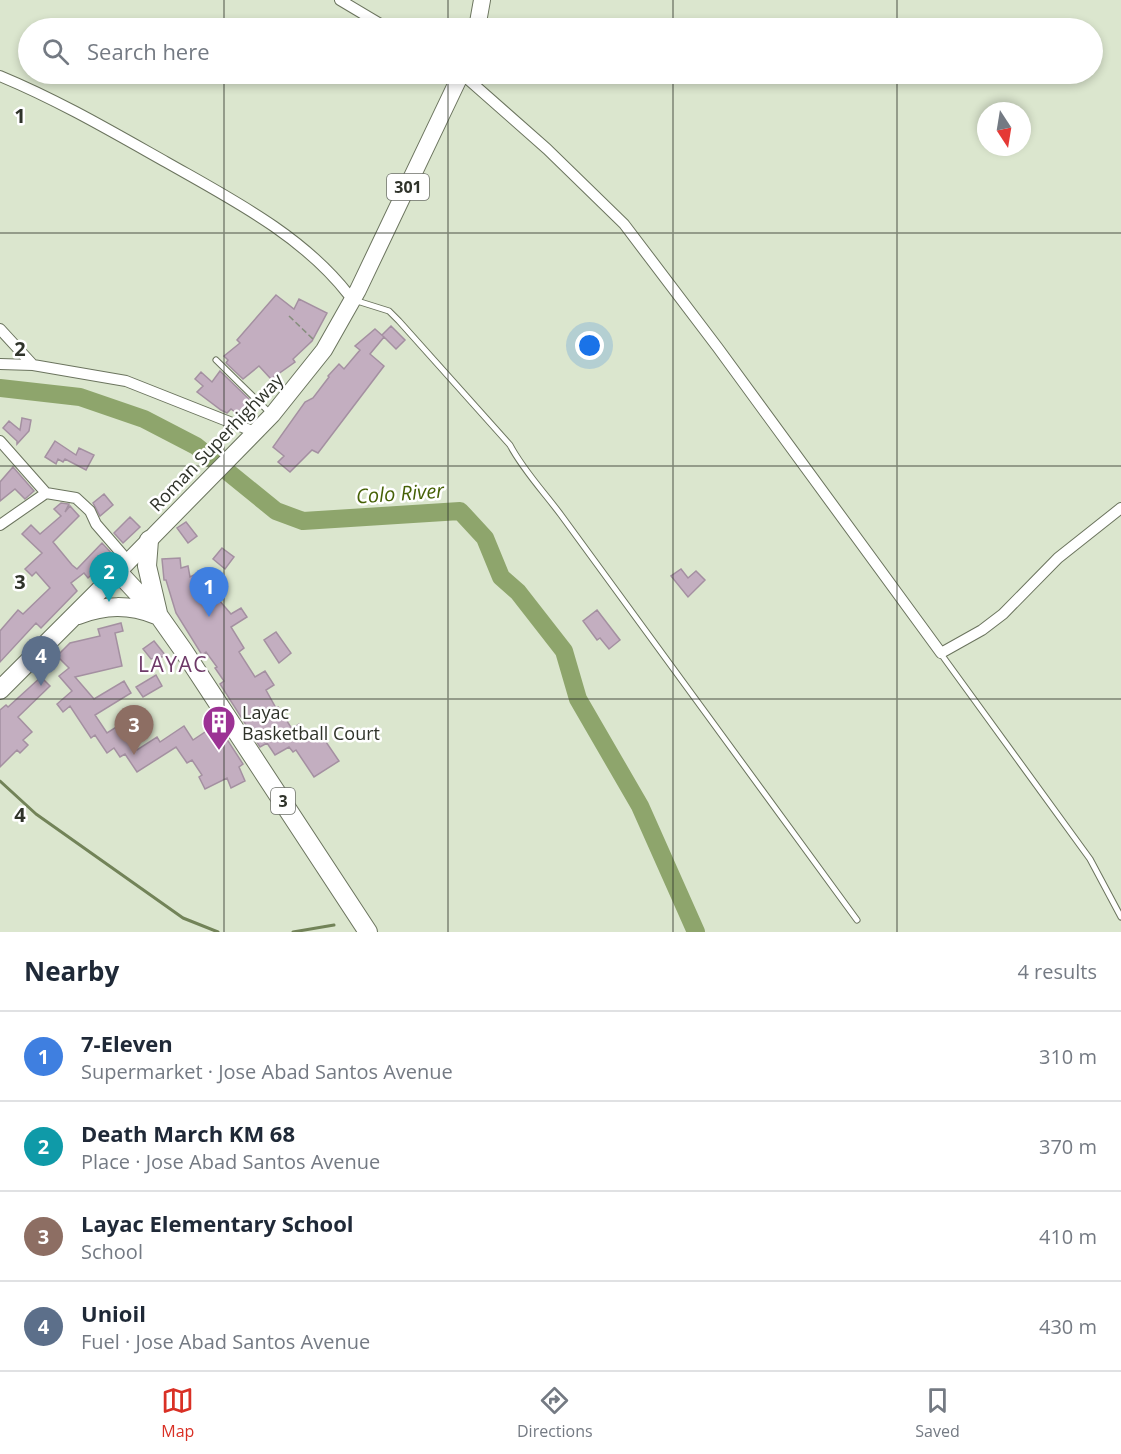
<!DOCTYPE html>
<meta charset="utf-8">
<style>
body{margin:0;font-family:"Open Sans",sans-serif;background:#f2f2f3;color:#1f2937}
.compass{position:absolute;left:977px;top:102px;width:54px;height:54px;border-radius:50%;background:#fff;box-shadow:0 3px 9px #0003;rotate:168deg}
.you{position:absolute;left:590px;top:346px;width:21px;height:21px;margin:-15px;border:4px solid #fff;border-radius:50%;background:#1a73e8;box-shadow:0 0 0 9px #1a73e833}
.badge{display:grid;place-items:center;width:39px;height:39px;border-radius:50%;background:#d93025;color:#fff;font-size:20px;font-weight:700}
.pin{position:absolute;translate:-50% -50px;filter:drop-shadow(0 2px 3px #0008)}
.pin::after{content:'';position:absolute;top:32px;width:21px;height:18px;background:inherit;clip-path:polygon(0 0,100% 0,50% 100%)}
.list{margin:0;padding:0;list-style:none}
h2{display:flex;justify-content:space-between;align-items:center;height:78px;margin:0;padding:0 24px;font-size:26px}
h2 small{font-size:20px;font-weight:400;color:#747a83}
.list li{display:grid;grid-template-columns:39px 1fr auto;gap:18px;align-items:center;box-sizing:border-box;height:90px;padding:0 24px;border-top:2px solid #e0e1e3}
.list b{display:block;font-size:22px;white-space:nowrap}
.list p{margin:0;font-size:20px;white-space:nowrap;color:#747a83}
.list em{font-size:20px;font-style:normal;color:#747a83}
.icon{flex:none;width:33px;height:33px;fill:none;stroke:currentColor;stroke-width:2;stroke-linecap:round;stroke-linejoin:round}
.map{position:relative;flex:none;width:1121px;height:932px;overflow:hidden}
.search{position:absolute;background:#fff;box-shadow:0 3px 9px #0003;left:18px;right:18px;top:18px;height:66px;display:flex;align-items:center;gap:15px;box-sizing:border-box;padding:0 21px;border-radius:33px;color:#747a83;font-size:22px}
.sheet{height:438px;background:#fff}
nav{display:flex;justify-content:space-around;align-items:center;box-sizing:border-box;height:84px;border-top:2px solid #e0e1e3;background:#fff;font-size:16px;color:#747a83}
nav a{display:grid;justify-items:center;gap:3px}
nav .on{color:#d93025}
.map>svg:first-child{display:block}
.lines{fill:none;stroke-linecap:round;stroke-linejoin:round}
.stream{stroke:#728358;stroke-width:3}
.river{stroke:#8ea56c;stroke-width:18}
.building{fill:#c3aec0;stroke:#a490a1;stroke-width:1.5}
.service-casing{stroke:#6b745e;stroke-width:7}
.minor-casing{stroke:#6b745e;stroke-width:12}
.primary-casing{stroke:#6b745e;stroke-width:18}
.trunk-casing{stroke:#6b745e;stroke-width:20}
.path{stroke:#868e7d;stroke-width:1.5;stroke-dasharray:6 3;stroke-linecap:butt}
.service{stroke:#fff;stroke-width:5}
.minor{stroke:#fff;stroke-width:10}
.primary{stroke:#fff;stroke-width:16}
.trunk{stroke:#fff;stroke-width:18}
.grid{fill:none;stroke:#2f332a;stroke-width:1.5;stroke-opacity:0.55}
.labels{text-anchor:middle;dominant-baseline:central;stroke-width:5;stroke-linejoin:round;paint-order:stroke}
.shield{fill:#fff;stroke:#6d706a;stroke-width:1.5}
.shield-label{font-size:16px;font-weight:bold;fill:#2f332a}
.street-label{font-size:18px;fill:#2f332a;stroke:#fff}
.poi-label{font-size:18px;fill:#2f332a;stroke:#fff;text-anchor:start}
.water-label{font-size:20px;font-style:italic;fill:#466106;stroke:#fff}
.quarter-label{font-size:21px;letter-spacing:1.5px;fill:#6e3968;stroke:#fff}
.grid-label{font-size:20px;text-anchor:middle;font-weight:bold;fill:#2f332a;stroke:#fff;stroke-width:5;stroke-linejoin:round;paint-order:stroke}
</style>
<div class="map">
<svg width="1121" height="932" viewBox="0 0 1121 932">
<rect width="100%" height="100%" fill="#dbe6ce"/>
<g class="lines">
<!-- stream -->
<path class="stream" d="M 0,781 L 36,814 L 183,918 L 218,932
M 293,932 L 334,925"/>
<!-- river -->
<path class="river" d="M 0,388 L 80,397 L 144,419 L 196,446 L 276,511 L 303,521 L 460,511 L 485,538 L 501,577 L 518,592 L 564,651 L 578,699 L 640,806 L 696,932"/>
</g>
<!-- building -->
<path class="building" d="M 276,295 L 294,309 L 299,299 L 327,313 L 312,341 L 293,359 L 295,362 L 271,379 L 259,366 L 243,379 L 226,363 L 228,360 L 224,356 L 240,343 L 237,340 Z
M 391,326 L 405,340 L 396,349 L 382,335 Z
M 375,329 L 384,337 L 370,354 L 384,366 L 318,453 L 312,450 L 290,472 L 278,462 L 284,456 L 273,447 L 305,402 L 313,398 L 329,377 L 328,376 L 339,364 L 344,369 L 360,350 L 355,346 Z
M 220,371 L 249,399 L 245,404 L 253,412 L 245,420 L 231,409 L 227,413 L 221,410 L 197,392 L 203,386 L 195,379 L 201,372 L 212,382 Z
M 22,418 L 31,420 L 29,431 L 17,444 L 17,441 L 3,428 L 9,421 L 20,430 Z
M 55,441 L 76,455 L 79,448 L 94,455 L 86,470 L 65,459 L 63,462 L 58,459 L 56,464 L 45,457 Z
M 13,467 L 34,491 L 25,499 L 15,489 L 0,501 L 0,482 Z
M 104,494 L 113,505 L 100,516 L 93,503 Z
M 61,503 L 69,504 L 65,512 L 70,506 L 79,516 L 53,542 L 72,565 L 77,569 L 102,543 L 115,557 L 104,568 L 101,566 L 88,578 L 84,573 L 71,583 L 77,591 L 41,628 L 36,623 L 0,662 L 0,631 L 18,610 L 23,614 L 50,588 L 36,572 L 32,576 L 25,569 L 42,553 L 22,534 L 31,525 L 40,534 L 61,516 L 54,509 Z
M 130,517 L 140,527 L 123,543 L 114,533 Z
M 186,522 L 197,536 L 188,543 L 177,528 Z
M 222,548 L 234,557 L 225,569 L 213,559 Z
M 180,558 L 181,568 L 188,566 L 190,577 L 198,573 L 215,603 L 219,600 L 231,614 L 241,608 L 247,617 L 231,627 L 244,648 L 239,652 L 255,677 L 265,671 L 274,685 L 266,690 L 276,708 L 278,707 L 292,729 L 299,724 L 312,742 L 322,736 L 339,761 L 314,777 L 296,750 L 293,752 L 289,747 L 275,755 L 267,743 L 260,747 L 220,684 L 224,681 L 215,668 L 217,667 L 206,652 L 202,655 L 176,613 L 166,580 L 164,580 L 162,559 Z
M 681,569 L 688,578 L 696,571 L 705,580 L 688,597 L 671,576 Z
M 597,610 L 620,640 L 609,649 L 600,638 L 597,640 L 583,621 Z
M 121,623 L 123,631 L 115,633 L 122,666 L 75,677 L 94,699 L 124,681 L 131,693 L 95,715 L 107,733 L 121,724 L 137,750 L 157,737 L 160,742 L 184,726 L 193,740 L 217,724 L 243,764 L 239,767 L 245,781 L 231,788 L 227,778 L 205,789 L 199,777 L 202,775 L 192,760 L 187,763 L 176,747 L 137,772 L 125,754 L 120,757 L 114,748 L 107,753 L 95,735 L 91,738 L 70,706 L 63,712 L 57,704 L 72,691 L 59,676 L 69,668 L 57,656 L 70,643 L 100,636 L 98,629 Z
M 276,632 L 291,653 L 279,663 L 264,640 Z
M 154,641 L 166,656 L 151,659 L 143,649 Z
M 156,675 L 162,686 L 143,697 L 136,687 Z
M 41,677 L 50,686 L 18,717 L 32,732 L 23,740 L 28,745 L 20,753 L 17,750 L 0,767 L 0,710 L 6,705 L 8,707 Z"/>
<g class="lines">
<defs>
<path id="service" d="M 354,300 L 389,311 L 399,321 L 510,445 C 523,470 544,492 561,515 L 857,920
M 216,360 L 271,414
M 941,654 L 1090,859 L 1121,917"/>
<path id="minor" d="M 340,0 L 387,28
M 462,74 L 547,149 L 624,224 L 718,348 L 941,653 L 982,630 L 1003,614 L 1058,558 L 1121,508
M 0,76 C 58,100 111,131 166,162 C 231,199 302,235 348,294
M 0,329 L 33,365
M 0,364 L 33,365 L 126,381 L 255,432
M 0,441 L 46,493 L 76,498 L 90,511 L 96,524 L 128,561
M 0,525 L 46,493"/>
<path id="primary" d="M 477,28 L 482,0
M 118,572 L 272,415 L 324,350 L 358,290 L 461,74"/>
<path id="trunk" d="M 149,540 L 147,566 L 158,613
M 78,615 C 105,605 129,604 156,615
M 0,690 L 118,572 L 159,616 L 183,650 L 368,932"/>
</defs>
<!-- service casing -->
<use href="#service" class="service-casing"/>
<!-- minor casing -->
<use href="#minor" class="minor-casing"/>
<!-- primary casing -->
<use href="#primary" class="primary-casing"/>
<!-- trunk casing -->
<use href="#trunk" class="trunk-casing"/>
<!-- path -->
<path class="path" d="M 289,316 L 314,340"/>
<!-- service -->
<use href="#service" class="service"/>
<!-- minor -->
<use href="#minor" class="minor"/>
<!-- primary -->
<use href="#primary" class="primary"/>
<!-- trunk -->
<use href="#trunk" class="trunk"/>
</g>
<!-- grid -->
<path class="grid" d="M 224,0 L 224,28M 448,0 L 448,28M 673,0 L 673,28M 897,0 L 897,28M 224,74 L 224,932M 448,74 L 448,932M 673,74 L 673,932M 897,74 L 897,932M 0,233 L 1121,233M 0,466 L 1121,466M 0,699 L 1121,699"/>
<!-- icons -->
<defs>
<symbol id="building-pin" viewBox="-11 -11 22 30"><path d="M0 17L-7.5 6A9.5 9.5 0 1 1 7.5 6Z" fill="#9c3294" stroke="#fff"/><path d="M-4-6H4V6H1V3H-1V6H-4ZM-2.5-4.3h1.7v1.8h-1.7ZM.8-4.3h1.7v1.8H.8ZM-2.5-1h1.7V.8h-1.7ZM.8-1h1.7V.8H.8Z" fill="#fff"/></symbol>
</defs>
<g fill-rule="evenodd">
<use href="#building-pin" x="200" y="703" width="38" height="52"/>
</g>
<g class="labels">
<!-- shield labels -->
<g class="shield">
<rect x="387" y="174" width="42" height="26" rx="4.5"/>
<rect x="271" y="788" width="24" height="26" rx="4.5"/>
</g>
<g class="shield-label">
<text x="408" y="187">301</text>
<text x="283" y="801">3</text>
</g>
<!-- street labels -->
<g class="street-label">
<text transform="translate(216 442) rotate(-46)">Roman Superhighway</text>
</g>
<!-- poi labels -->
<g class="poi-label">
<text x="242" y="712">Layac<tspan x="242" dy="21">Basketball Court</tspan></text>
</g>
<!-- water labels -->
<g class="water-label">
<text transform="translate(400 493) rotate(-4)">Colo River</text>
</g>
<!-- quarter labels -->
<g class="quarter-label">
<text x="173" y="664">LAYAC</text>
</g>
</g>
<g class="grid-label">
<text x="20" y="123">1</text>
<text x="20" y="356">2</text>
<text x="20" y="589">3</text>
<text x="20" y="822">4</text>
</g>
</svg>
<svg class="compass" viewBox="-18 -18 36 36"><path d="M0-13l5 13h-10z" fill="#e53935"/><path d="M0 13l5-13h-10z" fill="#747a83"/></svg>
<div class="you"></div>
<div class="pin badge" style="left:209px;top:617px;background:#3f7fe0">1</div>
<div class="pin badge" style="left:109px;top:602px;background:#0f9aa8">2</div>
<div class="pin badge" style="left:134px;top:755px;background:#8d6e63">3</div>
<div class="pin badge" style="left:41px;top:686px;background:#5c6f8a">4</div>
<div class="search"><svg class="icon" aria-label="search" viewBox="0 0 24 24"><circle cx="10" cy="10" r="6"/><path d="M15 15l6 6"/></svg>Search here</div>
</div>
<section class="sheet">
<h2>Nearby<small>4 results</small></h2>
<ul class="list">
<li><span class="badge" style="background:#3f7fe0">1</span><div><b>7-Eleven</b><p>Supermarket · Jose Abad Santos Avenue</p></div><em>310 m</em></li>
<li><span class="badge" style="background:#0f9aa8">2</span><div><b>Death March KM 68</b><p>Place · Jose Abad Santos Avenue</p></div><em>370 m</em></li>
<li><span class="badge" style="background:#8d6e63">3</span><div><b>Layac Elementary School</b><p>School</p></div><em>410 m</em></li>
<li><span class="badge" style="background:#5c6f8a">4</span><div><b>Unioil</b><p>Fuel · Jose Abad Santos Avenue</p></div><em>430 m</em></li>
</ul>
</section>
<nav>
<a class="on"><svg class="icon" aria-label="map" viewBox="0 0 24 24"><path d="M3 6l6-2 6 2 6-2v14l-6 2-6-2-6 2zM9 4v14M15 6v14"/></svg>Map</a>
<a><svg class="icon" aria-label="directions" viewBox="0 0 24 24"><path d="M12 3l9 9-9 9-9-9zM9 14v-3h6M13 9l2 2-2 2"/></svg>Directions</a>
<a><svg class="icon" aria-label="saved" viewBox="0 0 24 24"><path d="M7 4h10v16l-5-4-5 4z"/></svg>Saved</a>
</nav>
